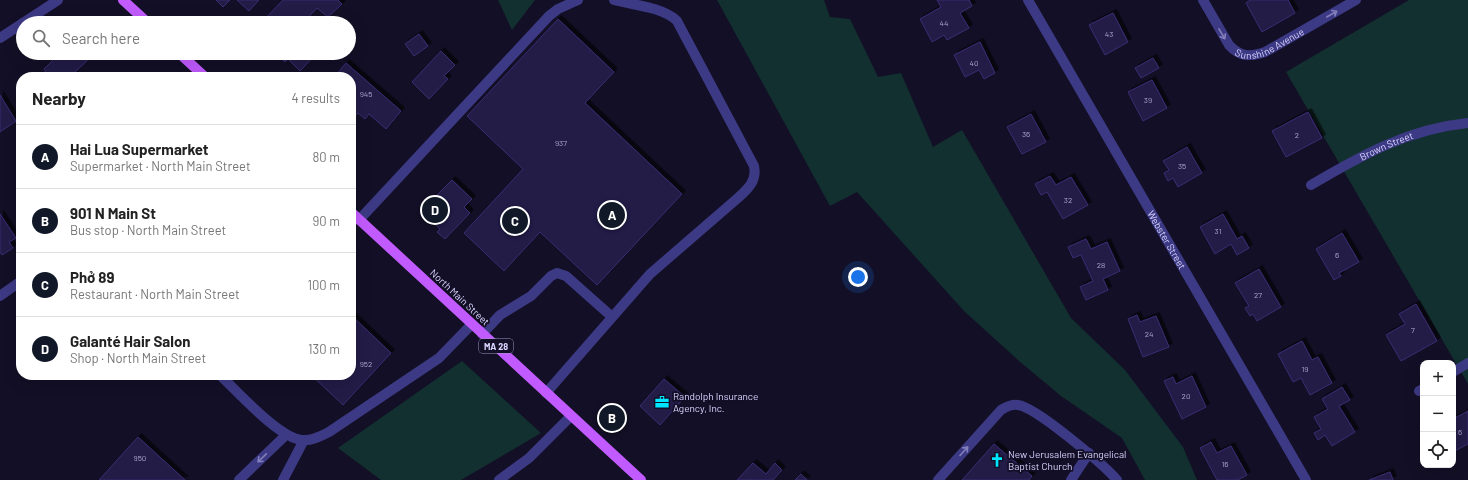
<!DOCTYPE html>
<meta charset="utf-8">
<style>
body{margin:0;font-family:Barlow,sans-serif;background:#f2f2f2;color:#222}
.controls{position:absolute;right:12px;bottom:12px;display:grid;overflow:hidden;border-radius:8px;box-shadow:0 4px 16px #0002}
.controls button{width:36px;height:36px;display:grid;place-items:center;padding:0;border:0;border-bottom:1px solid #e0e0e0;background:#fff;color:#222;font:20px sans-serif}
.you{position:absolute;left:858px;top:277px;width:14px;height:14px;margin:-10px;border:3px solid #fff;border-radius:50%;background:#1a73e8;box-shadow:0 0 0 6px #1a73e833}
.badge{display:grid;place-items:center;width:26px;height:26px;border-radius:50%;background:#111827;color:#fff;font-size:13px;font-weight:700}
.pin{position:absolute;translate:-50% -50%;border:2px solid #fff;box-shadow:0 1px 4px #0006}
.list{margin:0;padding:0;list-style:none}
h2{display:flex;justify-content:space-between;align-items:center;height:52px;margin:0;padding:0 16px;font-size:17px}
h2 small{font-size:13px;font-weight:400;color:#767676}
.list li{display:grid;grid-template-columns:26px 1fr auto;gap:12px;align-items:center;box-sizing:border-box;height:64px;padding:0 16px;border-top:1px solid #e0e0e0}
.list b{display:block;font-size:15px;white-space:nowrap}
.list p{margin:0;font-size:13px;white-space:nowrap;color:#767676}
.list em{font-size:13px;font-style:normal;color:#767676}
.icon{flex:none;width:22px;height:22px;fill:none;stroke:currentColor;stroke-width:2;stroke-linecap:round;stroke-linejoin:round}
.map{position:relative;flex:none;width:1468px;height:480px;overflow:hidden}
.search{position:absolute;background:#fff;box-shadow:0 4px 16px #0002;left:16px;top:16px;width:340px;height:44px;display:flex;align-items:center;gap:10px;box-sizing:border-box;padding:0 14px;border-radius:22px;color:#767676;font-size:15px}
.panel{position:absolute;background:#fff;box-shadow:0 4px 16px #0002;left:16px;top:72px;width:340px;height:308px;border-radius:16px}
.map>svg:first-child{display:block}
.green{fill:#12302f}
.building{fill:#241b47;stroke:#3b2d73;filter:url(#shadow)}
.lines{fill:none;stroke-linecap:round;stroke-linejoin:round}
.minor{stroke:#3d3a85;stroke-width:10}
.major{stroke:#c25bff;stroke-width:10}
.oneway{stroke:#837fbc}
.labels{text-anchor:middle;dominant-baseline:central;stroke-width:3.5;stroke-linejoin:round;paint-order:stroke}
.number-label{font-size:8px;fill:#aca6d1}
.shield{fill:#130f26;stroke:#9e99be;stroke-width:1}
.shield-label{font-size:9px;font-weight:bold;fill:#d9d4ff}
.street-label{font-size:10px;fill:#d9d4ff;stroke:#130f26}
.poi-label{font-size:10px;fill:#d9d4ff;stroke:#130f26;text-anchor:start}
</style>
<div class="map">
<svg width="1468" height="480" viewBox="0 0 1468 480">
<defs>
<filter id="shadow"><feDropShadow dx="3.5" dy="-3.5" stdDeviation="0" flood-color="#0009"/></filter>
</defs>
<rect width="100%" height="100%" fill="#130f26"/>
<!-- green -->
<path class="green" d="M 498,0 L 535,0 L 512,30 Z
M 717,0 L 824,0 L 830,17 L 850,19 L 878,77 L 901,73 L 933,147 L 962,130 L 1071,318 L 1125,370 L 1183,447 L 1197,480 L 1145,480 L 1122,438 L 1061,396 L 1019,361 L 964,311 L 857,192 L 830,206 Z
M 1409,0 L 1468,0 L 1468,384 L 1286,72 Z
M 462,361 L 541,433 L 461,480 L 381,480 L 338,448 Z"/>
<!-- building -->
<path class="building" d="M 216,0 L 230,0 L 223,7 Z
M 237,0 L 259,0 L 249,11 Z
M 283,0 L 338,0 L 342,4 L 328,17 L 317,8 L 303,23 L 261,23 Z
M 937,0 L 969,0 L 972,6 L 960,13 L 969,28 L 947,40 L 944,35 L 932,42 L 920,19 L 941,7 Z
M 1250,0 L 1288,0 L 1295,13 L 1262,32 L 1246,3 Z
M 1113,13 L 1128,42 L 1105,55 L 1089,25 Z
M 558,19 L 614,72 L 585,103 L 682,194 L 597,285 L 540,232 L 504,271 L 464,233 L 523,169 L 467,116 Z
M 419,34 L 428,46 L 414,56 L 405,44 Z
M 980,42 L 995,73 L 984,79 L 979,70 L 965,77 L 954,55 Z
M 441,51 L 455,65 L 444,76 L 448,79 L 429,99 L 412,82 Z
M 60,53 L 89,53 L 92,56 L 73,74 L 76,77 L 45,77 L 43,75 L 46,72 L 44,69 Z
M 275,53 L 317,53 L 300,71 L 288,59 L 285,62 Z
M 1153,58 L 1159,68 L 1141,78 L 1135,68 Z
M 346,63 L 401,111 L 386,129 L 369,114 L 365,119 L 358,113 L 353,118 L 351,116 L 351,77 L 334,77 Z
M 1152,80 L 1167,108 L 1143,121 L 1128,92 Z
M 0,95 L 16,121 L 0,132 Z
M 1308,112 L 1322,138 L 1286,157 L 1272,131 Z
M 1031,114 L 1046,142 L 1022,154 L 1007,127 Z
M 1187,147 L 1202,173 L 1178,187 L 1173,178 L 1168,181 L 1164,173 L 1169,170 L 1163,161 Z
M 1050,176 L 1056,185 L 1071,177 L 1088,205 L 1063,219 L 1047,192 L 1041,195 L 1035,184 Z
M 452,180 L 472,199 L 464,207 L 470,213 L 445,239 L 437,232 L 440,229 L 421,211 Z
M 0,214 L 16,238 L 9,242 L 13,248 L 2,255 L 0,252 Z
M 1223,214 L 1237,239 L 1242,236 L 1249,248 L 1237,255 L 1231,244 L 1215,254 L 1200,227 Z
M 1342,233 L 1359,262 L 1339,273 L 1341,276 L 1334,280 L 1316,249 Z
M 1086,239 L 1091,249 L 1107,242 L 1120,271 L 1103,279 L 1108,290 L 1086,300 L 1080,287 L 1093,281 L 1081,255 L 1073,258 L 1068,247 Z
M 1259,269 L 1281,307 L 1257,321 L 1253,314 L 1250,316 L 1245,308 L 1249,306 L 1235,283 Z
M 1416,304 L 1437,341 L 1401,361 L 1386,335 L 1405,324 L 1399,314 Z
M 351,315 L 391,353 L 343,405 L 311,375 L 351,375 Z
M 1137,315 L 1140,322 L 1156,316 L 1169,347 L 1143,357 L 1128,319 Z
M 1302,341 L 1312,360 L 1318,357 L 1332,383 L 1310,395 L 1301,378 L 1293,382 L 1278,354 Z
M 1192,376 L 1206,407 L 1182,419 L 1164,381 L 1173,377 L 1176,384 Z
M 664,379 L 685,397 L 660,425 L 640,406 Z
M 1342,387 L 1350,400 L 1339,406 L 1355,432 L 1332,446 L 1325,435 L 1318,440 L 1314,433 L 1321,429 L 1314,417 L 1328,409 L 1322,399 Z
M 1468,411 L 1468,444 L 1453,452 L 1453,419 Z
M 138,437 L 185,480 L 99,480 Z
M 1211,442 L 1217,453 L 1231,446 L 1247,475 L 1238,480 L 1217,480 L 1200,448 Z
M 994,444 L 1032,476 L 1029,480 L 962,480 Z
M 753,463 L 766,474 L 775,463 L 782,470 L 773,480 L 737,480 Z
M 1390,472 L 1393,480 L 1369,480 Z
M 801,474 L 807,480 L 795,480 Z"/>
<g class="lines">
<!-- minor -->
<g class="minor">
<path id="s1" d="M 1028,0 L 1306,480"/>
<path id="s2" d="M 1203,0 L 1229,45 C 1240,57 1250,57 1265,52 L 1356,0"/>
<path d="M 23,23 L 58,0"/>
<path d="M 0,38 L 23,23"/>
<path id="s3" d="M 1311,185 C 1362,155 1408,129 1468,123"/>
<path d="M 359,220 L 549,16 L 558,9 L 578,0"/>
<path d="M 0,296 L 21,281"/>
<path d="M 482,334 L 500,315 L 531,296 L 551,276 L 557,273 L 566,276 L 611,316"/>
<path d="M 1453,372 L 1468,363"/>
<path d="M 220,375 C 238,392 279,438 302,440 C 312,441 321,436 329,432 L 439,358 L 472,324"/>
<path d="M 1419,391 L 1423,389"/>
<path d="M 546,393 L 650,274 L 739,197 C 749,188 757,180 754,166 L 677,21 C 663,7 633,5 614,0"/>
<path d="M 239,480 L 286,435"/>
<path d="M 283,480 L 304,440"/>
<path d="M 499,480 L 529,458 L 571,416"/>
<path d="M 938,480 L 1001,410 C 1006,407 1012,404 1018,405 C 1036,407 1104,465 1117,480"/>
<path d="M 1071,480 L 1089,453"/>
</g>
<!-- major -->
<path class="major" d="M 123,0 L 148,23
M 179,53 L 205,77
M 351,212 L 641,480"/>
</g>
<!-- one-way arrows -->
<defs><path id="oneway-shaft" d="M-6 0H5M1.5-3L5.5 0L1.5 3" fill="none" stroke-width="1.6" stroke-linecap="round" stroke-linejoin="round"/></defs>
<g class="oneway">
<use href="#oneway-shaft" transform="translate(1332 14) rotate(-30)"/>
<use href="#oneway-shaft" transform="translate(1222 34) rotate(59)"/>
<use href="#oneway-shaft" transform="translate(964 451) rotate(-48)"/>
<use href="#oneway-shaft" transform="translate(262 458) rotate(136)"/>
</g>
<!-- icons -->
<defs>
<symbol id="office-bare" viewBox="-9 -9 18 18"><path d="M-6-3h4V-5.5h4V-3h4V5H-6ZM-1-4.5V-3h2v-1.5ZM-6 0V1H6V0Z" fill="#00e5ff" stroke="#130f26" stroke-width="2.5" paint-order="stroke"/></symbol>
<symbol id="church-bare" viewBox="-9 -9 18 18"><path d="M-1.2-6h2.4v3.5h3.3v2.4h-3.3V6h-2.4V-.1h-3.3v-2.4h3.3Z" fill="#00e5ff" stroke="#130f26" stroke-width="2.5" paint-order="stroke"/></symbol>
</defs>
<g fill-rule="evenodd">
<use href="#office-bare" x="652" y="392" width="20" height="20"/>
<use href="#church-bare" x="987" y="450" width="20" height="20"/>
</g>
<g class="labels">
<!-- number labels -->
<g class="number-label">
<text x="944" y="23">44</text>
<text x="1109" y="34">43</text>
<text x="974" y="63">40</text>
<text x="366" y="94">945</text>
<text x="1148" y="100">39</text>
<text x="1026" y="134">36</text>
<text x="1297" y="135">2</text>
<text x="561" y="143">937</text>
<text x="1182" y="166">35</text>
<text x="1068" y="200">32</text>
<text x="1218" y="231">31</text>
<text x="1337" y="255">6</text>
<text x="1101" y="265">28</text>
<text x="1258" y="295">27</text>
<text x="1413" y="330">7</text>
<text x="1149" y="334">24</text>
<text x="366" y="364">952</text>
<text x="1305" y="369">19</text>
<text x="1186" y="396">20</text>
<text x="1460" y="432">6</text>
<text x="140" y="458">950</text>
<text x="1225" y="464">16</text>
</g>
<!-- shield labels -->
<rect class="shield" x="479" y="339" width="34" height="14" rx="3"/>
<g class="shield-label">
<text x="496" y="346">MA 28</text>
</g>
<!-- street labels -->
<g class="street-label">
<text stroke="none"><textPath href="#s2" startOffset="98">Sunshine Avenue</textPath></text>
<text stroke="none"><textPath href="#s3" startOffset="85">Brown Street</textPath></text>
<text stroke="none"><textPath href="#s1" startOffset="277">Webster Street</textPath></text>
<text transform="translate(460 297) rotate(43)">North Main Street</text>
</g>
<!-- poi labels -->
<g class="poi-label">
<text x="673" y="396">Randolph Insurance<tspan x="673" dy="12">Agency, Inc.</tspan></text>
<text x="1008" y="454">New Jerusalem Evangelical<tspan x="1008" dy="12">Baptist Church</tspan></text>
</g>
</g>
</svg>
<div class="controls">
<button>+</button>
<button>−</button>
<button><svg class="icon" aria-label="locate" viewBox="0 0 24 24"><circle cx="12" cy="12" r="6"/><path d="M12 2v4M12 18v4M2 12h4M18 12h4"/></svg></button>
</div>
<div class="you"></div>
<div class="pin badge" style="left:612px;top:215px">A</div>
<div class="pin badge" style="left:612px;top:418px">B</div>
<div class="pin badge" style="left:515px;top:221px">C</div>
<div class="pin badge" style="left:435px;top:210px">D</div>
<div class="search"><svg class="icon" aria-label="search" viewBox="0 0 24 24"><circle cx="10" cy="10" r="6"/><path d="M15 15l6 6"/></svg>Search here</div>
<section class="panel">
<h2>Nearby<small>4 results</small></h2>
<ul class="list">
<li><span class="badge">A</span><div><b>Hai Lua Supermarket</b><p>Supermarket · North Main Street</p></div><em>80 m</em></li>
<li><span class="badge">B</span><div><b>901 N Main St</b><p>Bus stop · North Main Street</p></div><em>90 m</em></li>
<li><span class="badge">C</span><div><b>Phở 89</b><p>Restaurant · North Main Street</p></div><em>100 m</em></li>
<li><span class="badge">D</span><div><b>Galanté Hair Salon</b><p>Shop · North Main Street</p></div><em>130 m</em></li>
</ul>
</section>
</div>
